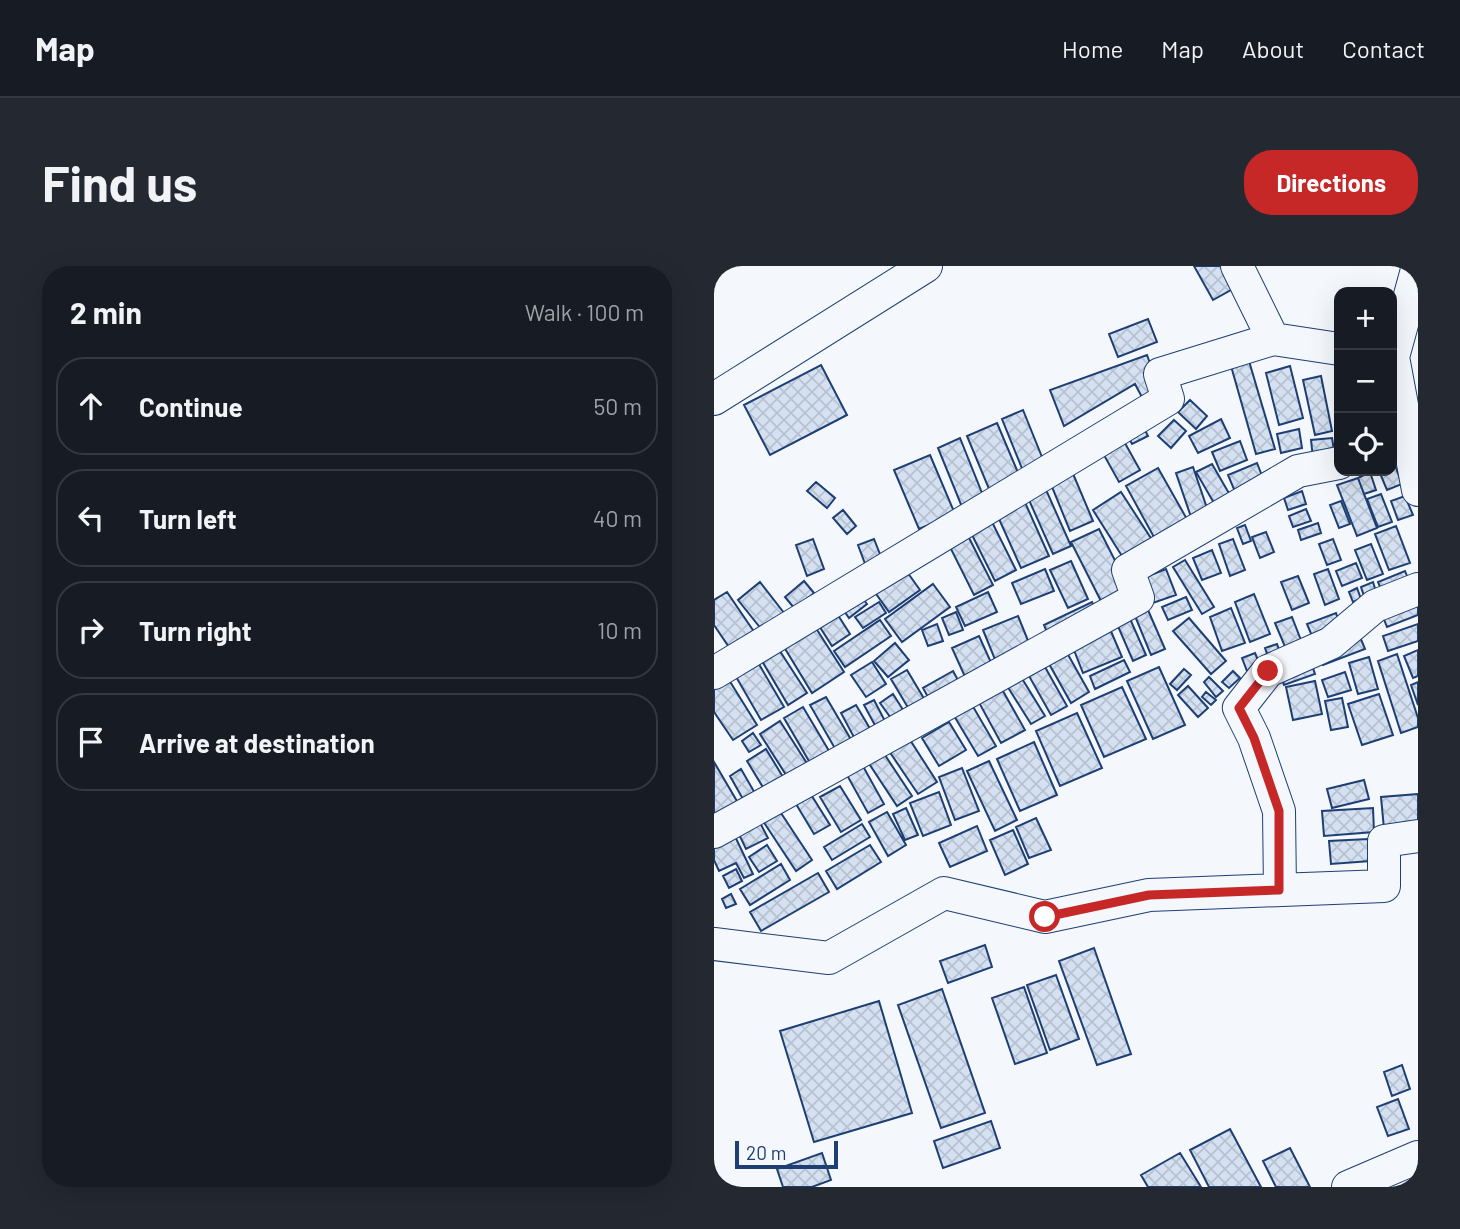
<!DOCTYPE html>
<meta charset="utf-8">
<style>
body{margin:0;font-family:Barlow,sans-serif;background:#242831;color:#f1f3f6}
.controls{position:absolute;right:21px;top:21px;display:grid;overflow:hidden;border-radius:14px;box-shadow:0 7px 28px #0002}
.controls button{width:63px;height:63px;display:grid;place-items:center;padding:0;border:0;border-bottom:2px solid #363941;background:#171b24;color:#f1f3f6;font:35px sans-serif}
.scale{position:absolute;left:21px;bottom:18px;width:103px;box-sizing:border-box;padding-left:7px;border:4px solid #1d3f73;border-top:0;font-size:19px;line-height:24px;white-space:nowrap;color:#1d3f73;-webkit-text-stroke:5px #f4f7fb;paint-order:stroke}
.stop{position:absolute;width:21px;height:21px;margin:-16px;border:5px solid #c62828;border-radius:50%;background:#fff}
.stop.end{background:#c62828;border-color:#fff;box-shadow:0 2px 7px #0008}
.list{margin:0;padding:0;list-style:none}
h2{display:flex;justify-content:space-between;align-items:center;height:91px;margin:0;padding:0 28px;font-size:30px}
h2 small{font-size:23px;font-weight:400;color:#9ea1a6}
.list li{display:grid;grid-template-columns:46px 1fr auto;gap:21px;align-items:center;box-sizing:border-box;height:98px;margin:0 14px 14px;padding:0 14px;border:2px solid #363941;border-radius:28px}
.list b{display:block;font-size:26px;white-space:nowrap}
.list em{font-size:23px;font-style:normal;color:#9ea1a6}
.icon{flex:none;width:38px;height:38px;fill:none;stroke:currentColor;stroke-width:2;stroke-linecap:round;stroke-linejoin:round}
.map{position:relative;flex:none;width:704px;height:921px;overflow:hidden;border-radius:28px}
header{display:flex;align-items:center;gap:42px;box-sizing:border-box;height:98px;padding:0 35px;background:#171b24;border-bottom:2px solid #363941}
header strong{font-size:33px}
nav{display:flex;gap:38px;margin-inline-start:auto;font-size:24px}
.intro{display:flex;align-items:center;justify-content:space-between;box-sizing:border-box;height:168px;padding:0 42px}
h1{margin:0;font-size:49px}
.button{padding:18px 32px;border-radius:28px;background:#c62828;color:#fff;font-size:24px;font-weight:700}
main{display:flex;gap:42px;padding:0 42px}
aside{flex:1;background:#171b24;border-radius:28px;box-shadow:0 7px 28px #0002}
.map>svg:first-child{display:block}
.building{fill:url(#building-cross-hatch);stroke:#1d3f73;stroke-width:2}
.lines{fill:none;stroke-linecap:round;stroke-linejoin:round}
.minor-casing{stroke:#1d3f73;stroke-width:34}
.minor{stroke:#f4f7fb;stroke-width:32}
.route{stroke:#c62828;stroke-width:9}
</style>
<header>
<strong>Map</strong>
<nav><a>Home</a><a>Map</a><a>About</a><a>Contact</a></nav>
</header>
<div class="intro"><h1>Find us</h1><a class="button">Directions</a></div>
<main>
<aside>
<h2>2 min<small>Walk · 100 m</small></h2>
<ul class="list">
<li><svg class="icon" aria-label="ahead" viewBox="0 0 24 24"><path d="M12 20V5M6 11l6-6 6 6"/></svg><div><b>Continue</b></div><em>50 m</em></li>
<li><svg class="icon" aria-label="left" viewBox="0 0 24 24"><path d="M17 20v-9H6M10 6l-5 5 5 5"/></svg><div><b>Turn left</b></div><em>40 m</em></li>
<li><svg class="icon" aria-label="right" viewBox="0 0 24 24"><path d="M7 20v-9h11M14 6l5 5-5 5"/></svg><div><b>Turn right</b></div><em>10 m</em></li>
<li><svg class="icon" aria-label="arrive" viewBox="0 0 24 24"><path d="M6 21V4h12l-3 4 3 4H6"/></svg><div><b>Arrive at destination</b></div></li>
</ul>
</aside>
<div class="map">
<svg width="704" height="921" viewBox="0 0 704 921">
<defs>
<pattern id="building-cross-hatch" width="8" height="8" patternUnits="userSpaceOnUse" patternTransform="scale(1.75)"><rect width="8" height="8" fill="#d5e0f0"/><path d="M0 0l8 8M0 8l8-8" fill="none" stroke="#b6c1d1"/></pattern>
</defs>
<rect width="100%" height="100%" fill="#f4f7fb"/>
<!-- building -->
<path class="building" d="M 480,0 L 513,0 L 524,20 L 499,34 Z
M 434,53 L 443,76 L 404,91 L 395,68 Z
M 433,89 L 446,125 L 431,137 L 421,118 L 350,160 L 336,124 Z
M 535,95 L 561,183 L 542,188 L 517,100 Z
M 107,99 L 133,149 L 56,189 L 30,139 Z
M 576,100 L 589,152 L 565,159 L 552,107 Z
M 607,110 L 618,165 L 601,169 L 589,114 Z
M 622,110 L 625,110 L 625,163 Z
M 476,134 L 493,150 L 482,163 L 464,146 Z
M 309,144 L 330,196 L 309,205 L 288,153 Z
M 507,153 L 516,172 L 484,187 L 475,170 Z
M 460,154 L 472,165 L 457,182 L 444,170 Z
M 427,156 L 434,170 L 418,178 L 411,165 Z
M 283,157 L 305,209 L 275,223 L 253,170 Z
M 585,163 L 588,182 L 567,187 L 563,168 Z
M 407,170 L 426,204 L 405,216 L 386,182 Z
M 246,172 L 270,232 L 248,241 L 224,182 Z
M 618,172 L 621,190 L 599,192 L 597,174 Z
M 526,175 L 533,194 L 506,205 L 498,186 Z
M 216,189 L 241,248 L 205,263 L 180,204 Z
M 679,194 L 688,218 L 673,224 L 665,205 L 678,205 Z
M 543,197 L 550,215 L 522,228 L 514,209 Z
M 498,198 L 520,236 L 504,244 L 482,206 Z
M 479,201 L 494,245 L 477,251 L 462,207 Z
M 444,202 L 474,255 L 441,273 L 412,220 Z
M 357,203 L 379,255 L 356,265 L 334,211 Z
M 656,206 L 662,224 L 650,228 L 644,212 Z
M 644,212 L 663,262 L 643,270 L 623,219 Z
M 102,216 L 121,232 L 113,242 L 93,225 Z
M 329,217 L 357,280 L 339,288 L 311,225 Z
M 588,225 L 592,238 L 574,244 L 570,232 Z
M 407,226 L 442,280 L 413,298 L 379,244 Z
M 667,228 L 678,256 L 664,261 L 653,233 Z
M 691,230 L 699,249 L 684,254 L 677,235 Z
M 309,232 L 335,290 L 307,302 L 281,244 Z
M 627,235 L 636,258 L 625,262 L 616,239 Z
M 592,243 L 597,255 L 579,261 L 575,250 Z
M 129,244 L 142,260 L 133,268 L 119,252 Z
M 274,248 L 302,304 L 281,315 L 253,259 Z
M 604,257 L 607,267 L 587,274 L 584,264 Z
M 531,259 L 537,275 L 529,278 L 523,262 Z
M 682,260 L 696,297 L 675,304 L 661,268 Z
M 385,263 L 417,326 L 390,341 L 357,276 Z
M 251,264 L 279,319 L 260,329 L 232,273 Z
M 552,266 L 560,286 L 546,292 L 538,271 Z
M 99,273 L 110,303 L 93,310 L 82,279 Z
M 160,273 L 169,296 L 153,303 L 144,279 Z
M 519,273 L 531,304 L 516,310 L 505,278 Z
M 619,273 L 627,294 L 613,299 L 605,278 Z
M 657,278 L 669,308 L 653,314 L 641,284 Z
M 498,284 L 507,307 L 488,314 L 479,292 Z
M 471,294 L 500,341 L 488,348 L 459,301 Z
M 357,295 L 374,333 L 354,342 L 336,304 Z
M 186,296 L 206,324 L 175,346 L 155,318 Z
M 642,297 L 648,312 L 628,320 L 622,305 Z
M 331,303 L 340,325 L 307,338 L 298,317 Z
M 452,303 L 462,329 L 433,339 L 424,314 Z
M 614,303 L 625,333 L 611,339 L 600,308 Z
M 691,305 L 697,320 L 670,330 L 664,316 Z
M 584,310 L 595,337 L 578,344 L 567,316 Z
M 90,315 L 100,327 L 81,343 L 71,331 Z
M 46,316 L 74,352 L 52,369 L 24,334 Z
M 659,316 L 664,332 L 652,336 L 647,321 Z
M 219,318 L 236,341 L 188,376 L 171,353 Z
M 643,322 L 647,333 L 639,336 L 635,326 Z
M 13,326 L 45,373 L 21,390 L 0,359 L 0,334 Z
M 144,326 L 153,338 L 135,352 L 126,339 Z
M 274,326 L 283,346 L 251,360 L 242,341 Z
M 540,328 L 556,368 L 536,376 L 521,336 Z
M 704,329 L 704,349 L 673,361 L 666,343 Z
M 472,331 L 478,344 L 454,354 L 448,341 Z
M 165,336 L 172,347 L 149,362 L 141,351 Z
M 378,336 L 384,349 L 335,371 L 330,359 Z
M 517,342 L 531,377 L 508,385 L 496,351 Z
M 120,343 L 136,368 L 118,380 L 102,355 Z
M 434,344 L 451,383 L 437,389 L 421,350 Z
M 242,346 L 249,364 L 235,369 L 228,352 Z
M 413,346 L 432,389 L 419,395 L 400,351 Z
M 622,347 L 626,360 L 598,370 L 593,358 Z
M 304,350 L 317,382 L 282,396 L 269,364 Z
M 578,351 L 588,377 L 572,383 L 561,357 Z
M 475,352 L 512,395 L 497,408 L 459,365 Z
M 166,354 L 177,370 L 131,401 L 120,385 Z
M 98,356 L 130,406 L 98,427 L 67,376 Z
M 223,358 L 229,375 L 214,380 L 208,364 Z
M 704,358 L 704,375 L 674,385 L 669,370 Z
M 396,363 L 408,391 L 369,407 L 358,379 Z
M 265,370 L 279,401 L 252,413 L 238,382 Z
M 646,371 L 651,383 L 609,399 L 604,387 Z
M 181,377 L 195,394 L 174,411 L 160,395 Z
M 563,378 L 567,389 L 555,393 L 551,382 Z
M 62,379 L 93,427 L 74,439 L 45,390 Z
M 704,384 L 704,410 L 699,412 L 690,390 Z
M 352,385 L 375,426 L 357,437 L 334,396 Z
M 541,387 L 546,399 L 533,405 L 528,392 Z
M 39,388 L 70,441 L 47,454 L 17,402 Z
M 683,388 L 704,452 L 704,461 L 687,467 L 664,395 Z
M 655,391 L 664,423 L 644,428 L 635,397 Z
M 410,394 L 416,406 L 381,423 L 376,410 Z
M 596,394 L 601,408 L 570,419 L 565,405 Z
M 158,396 L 172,418 L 152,431 L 137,409 Z
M 331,401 L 353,440 L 337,449 L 315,410 Z
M 445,401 L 471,459 L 439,473 L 413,415 Z
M 470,403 L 477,409 L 463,424 L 456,418 Z
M 193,404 L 212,436 L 196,445 L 177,413 Z
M 239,405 L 245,416 L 215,433 L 209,422 Z
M 519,405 L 526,412 L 515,422 L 508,416 Z
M 10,406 L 43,459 L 19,474 L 0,446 L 0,413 Z
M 304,406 L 331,450 L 317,458 L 290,415 Z
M 631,406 L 637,424 L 614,431 L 608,414 Z
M 495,411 L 509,425 L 502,431 L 490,416 Z
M 601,415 L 608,448 L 579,454 L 572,421 Z
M 704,416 L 704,439 L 697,419 Z
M 285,418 L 311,464 L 287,477 L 262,431 Z
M 474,420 L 494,442 L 484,451 L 464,429 Z
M 408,421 L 432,473 L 390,491 L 367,439 Z
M 492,426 L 502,434 L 497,439 L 488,431 Z
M 179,428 L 191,447 L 179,455 L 166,437 Z
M 665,428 L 679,469 L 648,479 L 634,438 Z
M 112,431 L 139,477 L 123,486 L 96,439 Z
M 254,432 L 282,480 L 264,490 L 236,443 Z
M 628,432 L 634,461 L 617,464 L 611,435 Z
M 160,434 L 173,459 L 163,463 L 150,439 Z
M 142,439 L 158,466 L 142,475 L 127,447 Z
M 89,441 L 118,490 L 99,502 L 70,452 Z
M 363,447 L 388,502 L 346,520 L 322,465 Z
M 66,455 L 94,499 L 74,512 L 46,468 Z
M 235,456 L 252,484 L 225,500 L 208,472 Z
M 191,466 L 223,516 L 204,528 L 171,479 Z
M 39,467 L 47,479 L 35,486 L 28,475 Z
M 320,476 L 343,529 L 306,545 L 283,493 Z
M 165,480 L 198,530 L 183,540 L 150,490 Z
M 52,483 L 72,516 L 53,528 L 33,495 Z
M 145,493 L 170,538 L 154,547 L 129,502 Z
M 275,495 L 303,554 L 281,565 L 253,505 Z
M 0,496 L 27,542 L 0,558 Z
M 248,502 L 265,545 L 241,554 L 225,511 Z
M 27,503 L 42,529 L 30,535 L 16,510 Z
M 650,514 L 655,533 L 618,542 L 613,523 Z
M 91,519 L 116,559 L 100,568 L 76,528 Z
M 126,520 L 147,554 L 127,566 L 106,531 Z
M 225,526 L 237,559 L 209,570 L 196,537 Z
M 704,528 L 704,560 L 670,563 L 667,531 Z
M 61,538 L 98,594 L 82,605 L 45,549 Z
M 192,542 L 204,569 L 191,574 L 179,548 Z
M 659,542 L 660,566 L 610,570 L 608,545 Z
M 173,546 L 192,579 L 174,590 L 155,556 Z
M 43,551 L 54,572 L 32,583 L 22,562 Z
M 322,552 L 337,584 L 315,592 L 302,561 Z
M 148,558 L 156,571 L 118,594 L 110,581 Z
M 263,560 L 273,585 L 236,601 L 225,577 Z
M 17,562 L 39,608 L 30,612 L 22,597 L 5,605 L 0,594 L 0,571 Z
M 299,564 L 314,598 L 291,609 L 276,574 Z
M 654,573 L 656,595 L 617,598 L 615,575 Z
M 53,579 L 63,595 L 45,606 L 35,591 Z
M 156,579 L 167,596 L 123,623 L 112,605 Z
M 67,598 L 76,614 L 36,639 L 26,623 Z
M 22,603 L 28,615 L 15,622 L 9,610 Z
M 104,607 L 115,626 L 47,665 L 36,646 Z
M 17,628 L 22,638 L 12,642 L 8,633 Z
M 271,679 L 278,701 L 234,717 L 226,695 Z
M 380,682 L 417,788 L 383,799 L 345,695 Z
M 342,709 L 365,773 L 336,784 L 313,719 Z
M 310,721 L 333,787 L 301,798 L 278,732 Z
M 228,723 L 271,847 L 227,862 L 184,739 Z
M 165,735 L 198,847 L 100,876 L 66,765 Z
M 688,799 L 696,823 L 678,830 L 670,806 Z
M 684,833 L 695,863 L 674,870 L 663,841 Z
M 277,855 L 286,882 L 229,902 L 220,875 Z
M 516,863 L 547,921 L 495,921 L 476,884 Z
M 576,882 L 596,921 L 562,921 L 549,895 Z
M 108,887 L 117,914 L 98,921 L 69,921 L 63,903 Z
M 466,887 L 487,921 L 434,921 L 427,909 Z"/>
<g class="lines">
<defs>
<path id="minor" d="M 523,0 L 559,73 L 625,83
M 704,0 L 679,91 L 704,224
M 0,133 L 212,0
M 0,407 L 454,133 L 446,108 L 559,73
M 0,566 L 424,332 L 414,304 L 584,205 L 625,197
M 566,624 L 565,545 L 540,472 L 525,442 L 554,405 L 617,377 L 661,340 L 704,323
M 0,678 L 115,692 L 230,627 L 331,651 L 435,629 L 670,620 L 670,575 L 704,570
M 634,921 L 704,891"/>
</defs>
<!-- minor casing -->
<use href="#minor" class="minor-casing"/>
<!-- minor -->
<use href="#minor" class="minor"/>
</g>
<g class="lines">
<!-- route -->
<path class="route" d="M 331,651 L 435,629 L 565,624 L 565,545 L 540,472 L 525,442 L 554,405"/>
</g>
</svg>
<div class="controls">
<button>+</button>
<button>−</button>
<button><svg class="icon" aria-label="locate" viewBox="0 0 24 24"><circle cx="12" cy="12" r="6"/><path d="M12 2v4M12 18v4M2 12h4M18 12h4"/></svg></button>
</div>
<div class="scale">20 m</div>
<div class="stop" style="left:331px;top:651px"></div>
<div class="stop end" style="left:554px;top:405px"></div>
</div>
</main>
